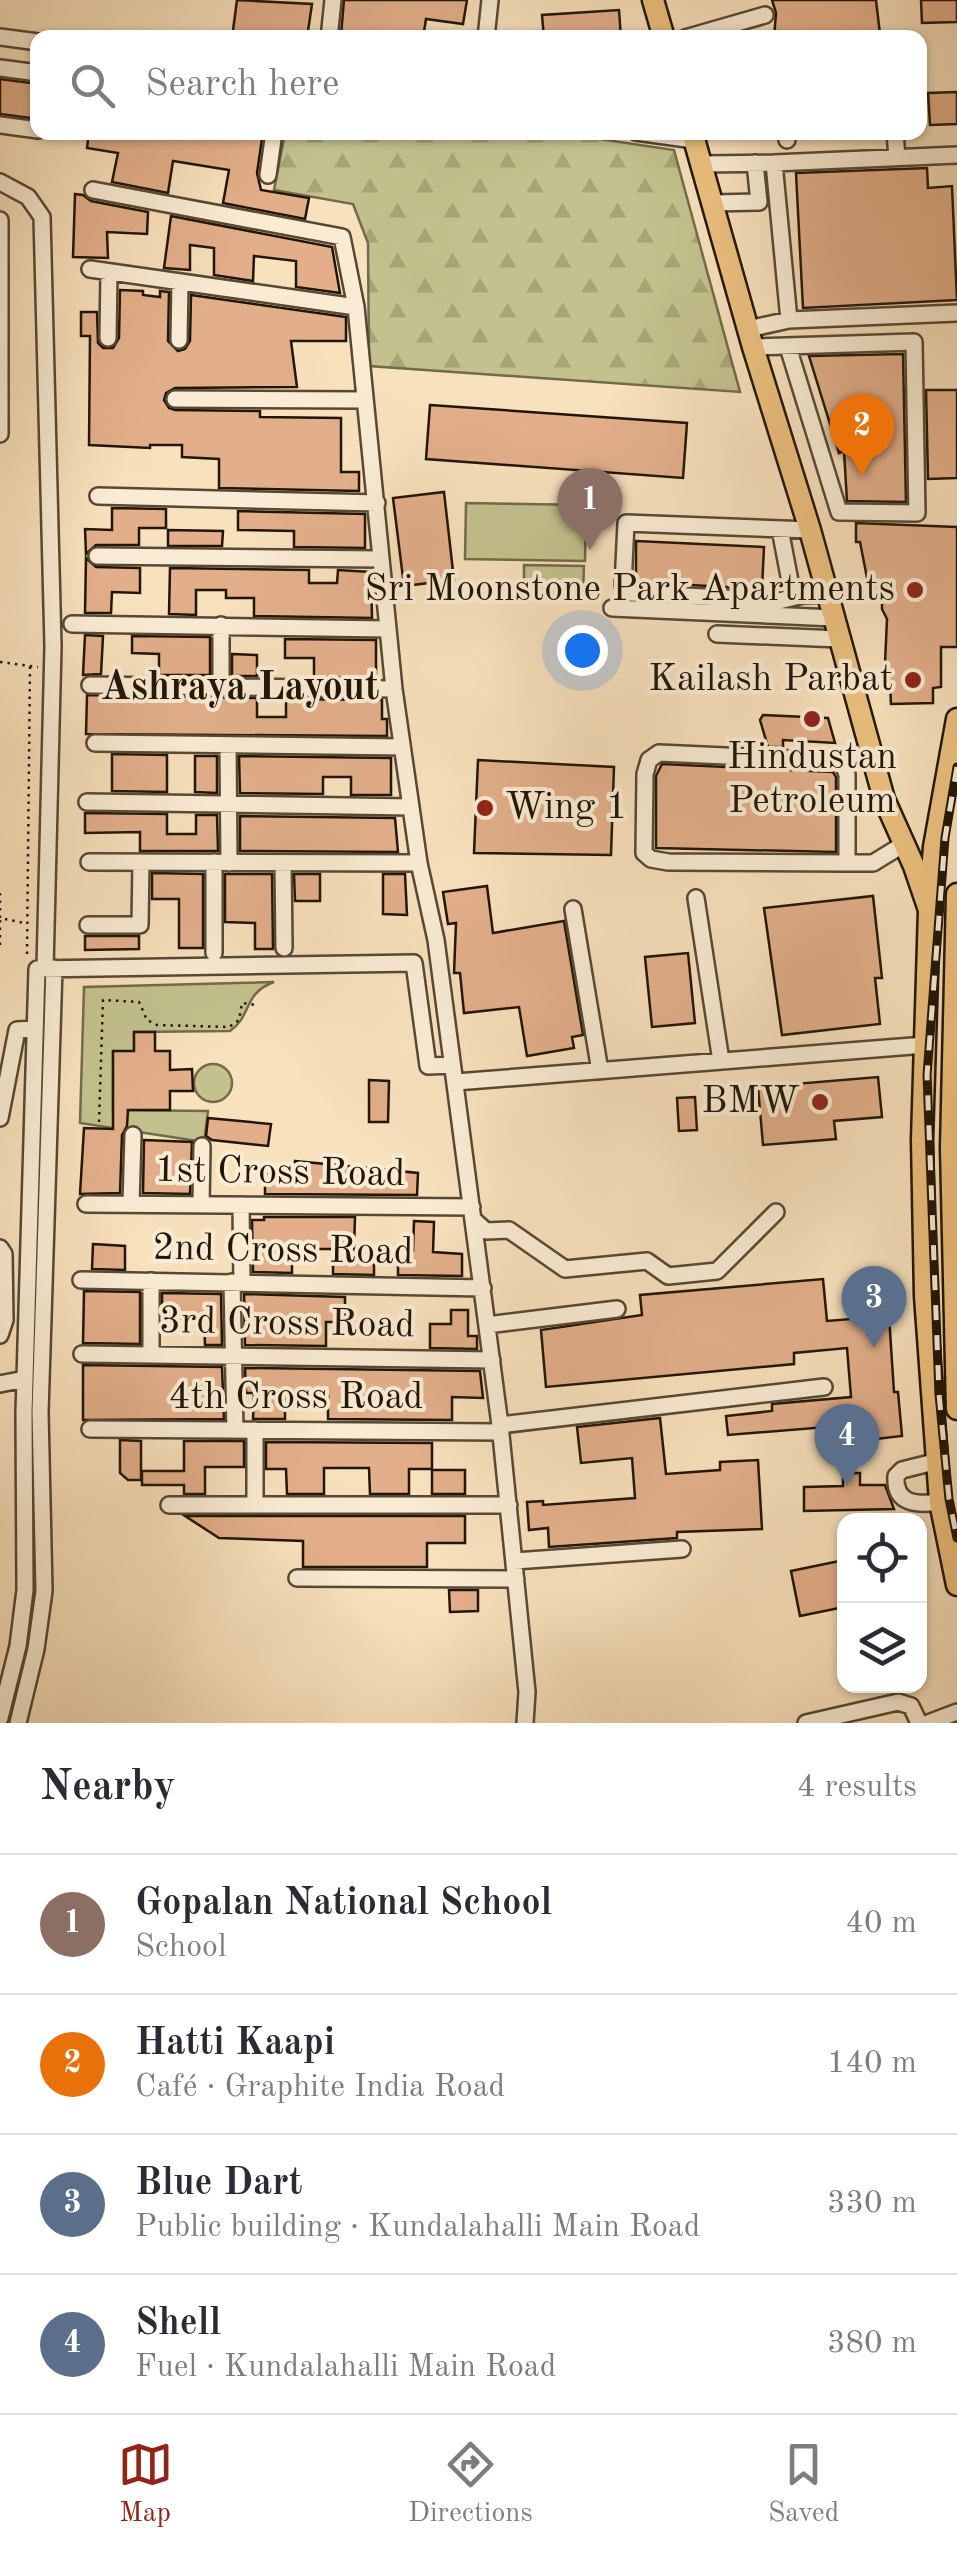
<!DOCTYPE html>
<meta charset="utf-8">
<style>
body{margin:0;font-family:"Old Standard TT",serif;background:#f2f2f3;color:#2b2b33}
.controls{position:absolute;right:30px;bottom:30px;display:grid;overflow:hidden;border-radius:20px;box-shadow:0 2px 8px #0004}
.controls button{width:90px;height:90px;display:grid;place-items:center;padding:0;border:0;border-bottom:2px solid #e1e1e2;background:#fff;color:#2b2b33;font:50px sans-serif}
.you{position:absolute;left:582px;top:650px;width:35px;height:35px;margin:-25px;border:8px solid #fff;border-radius:50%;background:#1a73e8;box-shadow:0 0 0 15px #1a73e833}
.badge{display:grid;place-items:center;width:65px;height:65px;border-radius:50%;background:#8f2418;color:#fff;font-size:32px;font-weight:700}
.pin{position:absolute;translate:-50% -82px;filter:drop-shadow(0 2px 5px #0008)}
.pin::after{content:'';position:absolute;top:52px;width:35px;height:30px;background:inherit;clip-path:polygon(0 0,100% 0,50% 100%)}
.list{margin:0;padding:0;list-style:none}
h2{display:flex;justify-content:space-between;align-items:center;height:130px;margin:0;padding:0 40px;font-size:42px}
h2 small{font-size:32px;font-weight:400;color:#7c7c81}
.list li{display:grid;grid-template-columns:65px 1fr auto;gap:30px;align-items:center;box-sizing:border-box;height:140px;padding:0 40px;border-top:2px solid #e1e1e2}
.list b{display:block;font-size:38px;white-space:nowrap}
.list p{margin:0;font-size:32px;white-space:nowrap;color:#7c7c81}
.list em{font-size:32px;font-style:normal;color:#7c7c81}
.icon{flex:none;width:55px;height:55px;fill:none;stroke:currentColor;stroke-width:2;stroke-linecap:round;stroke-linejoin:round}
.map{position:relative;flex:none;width:957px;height:1723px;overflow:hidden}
.search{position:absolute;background:#fff;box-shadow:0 2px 8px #0004;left:30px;right:30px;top:30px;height:110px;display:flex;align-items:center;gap:25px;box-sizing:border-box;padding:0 35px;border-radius:20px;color:#7c7c81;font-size:38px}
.sheet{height:690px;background:#fff}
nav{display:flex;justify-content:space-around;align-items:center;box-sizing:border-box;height:140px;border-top:2px solid #e1e1e2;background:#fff;font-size:28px;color:#7c7c81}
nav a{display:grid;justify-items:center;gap:5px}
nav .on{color:#8f2418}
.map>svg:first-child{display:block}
.forest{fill:url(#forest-firs);stroke:#726b4a;stroke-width:2.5}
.green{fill:#c3c18d;stroke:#726b4a;stroke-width:2.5}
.building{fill:#e2af8a;stroke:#211507;stroke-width:2.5}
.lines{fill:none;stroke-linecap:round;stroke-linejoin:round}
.minor-casing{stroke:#574834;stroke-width:20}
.major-casing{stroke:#211507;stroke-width:25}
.path{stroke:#211507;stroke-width:2.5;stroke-dasharray:2.5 5;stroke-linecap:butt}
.minor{stroke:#faecd4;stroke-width:15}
.major{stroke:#ecc07e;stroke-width:20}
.rail-casing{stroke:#211507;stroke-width:9}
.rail{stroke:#faecd4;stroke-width:5;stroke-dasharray:15;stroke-linecap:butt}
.poi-dot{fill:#8f2418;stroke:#faecd4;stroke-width:4}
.labels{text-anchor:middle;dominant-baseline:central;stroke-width:8;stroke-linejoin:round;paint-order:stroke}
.poi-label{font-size:38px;fill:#211507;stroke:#faecd4;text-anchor:end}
.street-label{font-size:38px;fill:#211507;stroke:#faecd4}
.neighbourhood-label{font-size:40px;font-weight:bold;fill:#211507;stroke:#faecd4}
</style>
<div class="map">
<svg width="957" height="1723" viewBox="0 0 957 1723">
<defs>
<pattern id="forest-firs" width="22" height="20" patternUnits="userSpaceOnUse" patternTransform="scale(2.5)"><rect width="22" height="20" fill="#c3c18d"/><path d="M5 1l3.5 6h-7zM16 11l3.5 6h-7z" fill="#a7a578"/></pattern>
</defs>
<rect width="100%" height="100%" fill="#f8e1bd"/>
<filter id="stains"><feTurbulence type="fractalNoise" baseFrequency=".002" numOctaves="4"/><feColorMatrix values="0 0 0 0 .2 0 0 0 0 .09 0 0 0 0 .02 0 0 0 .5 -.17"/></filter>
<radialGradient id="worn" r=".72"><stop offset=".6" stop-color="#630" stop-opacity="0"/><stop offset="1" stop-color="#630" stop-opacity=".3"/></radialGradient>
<!-- forest -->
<path class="forest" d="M 553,132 L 674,150 L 740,392 L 369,366 L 368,243 L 353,204 L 274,190 L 285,133 Z"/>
<!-- green -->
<path class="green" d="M 466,503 L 586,505 L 585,561 L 465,559 Z
M 524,565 L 584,566 L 583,593 L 524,592 Z
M 274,982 C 243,993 252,1016 230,1031 L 134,1032 L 134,1051 L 113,1052 L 113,1110 L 208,1111 L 204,1142 L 80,1123 L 84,987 Z
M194 1083a19 19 0 1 1 38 0a19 19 0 1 1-38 0Z"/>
<!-- building -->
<path class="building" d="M 237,0 L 312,4 L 307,38 L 232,38 Z
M 344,0 L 467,0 L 463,24 L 426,19 L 423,38 L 341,35 Z
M 772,0 L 876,0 L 880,34 L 774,38 L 776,13 Z
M 921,0 L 957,0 L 957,22 L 922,23 Z
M 619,10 L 621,38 L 544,38 L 542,15 Z
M 0,79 L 38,84 L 38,119 L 0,114 Z
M 957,92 L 957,124 L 930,125 L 928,93 Z
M 89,132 L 263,132 L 257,173 L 261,190 L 309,198 L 305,219 L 223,203 L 229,170 L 173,161 L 168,193 L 112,182 L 118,153 L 87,148 Z
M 927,168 L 928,188 L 952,186 L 957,300 L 803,308 L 796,173 Z
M 75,194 L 83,195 L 91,201 L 148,212 L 147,234 L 107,232 L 108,258 L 73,257 Z
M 171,216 L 332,247 L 340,293 L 296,287 L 296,261 L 254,256 L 253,281 L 214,275 L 214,248 L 190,245 L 190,270 L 164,268 Z
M 120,290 L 143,291 L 143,295 L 160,297 L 160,291 L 169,292 L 168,341 L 178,351 L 185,349 L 190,341 L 191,295 L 346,317 L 346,341 L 291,341 L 297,387 L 175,388 L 166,393 L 164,400 L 169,408 L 175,410 L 260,411 L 260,417 L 341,418 L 341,472 L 359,472 L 359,491 L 219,488 L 219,459 L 182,457 L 182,445 L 150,445 L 150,448 L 89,445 L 90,336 L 81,336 L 81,312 L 97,312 L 98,343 L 103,348 L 113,348 L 119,338 Z
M 903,354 L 906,502 L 847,501 L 844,451 L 839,453 L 809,356 Z
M 926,390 L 957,390 L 957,478 L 928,479 Z
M 430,405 L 687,423 L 683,478 L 426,459 Z
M 444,492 L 454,580 L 404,586 L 393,498 Z
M 112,508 L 166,509 L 166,528 L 139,528 L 139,545 L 96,545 L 86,554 L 85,529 L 112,530 Z
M 238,511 L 365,514 L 365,548 L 294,547 L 294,531 L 238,530 Z
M 856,523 L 957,527 L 957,647 L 941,647 L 941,687 L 933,688 L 933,703 L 891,704 L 890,685 L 884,686 L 887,619 L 882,609 L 882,597 L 874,597 L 874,583 L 868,583 L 860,542 L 856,542 Z
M 168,530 L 223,531 L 222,546 L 168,546 Z
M 636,541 L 764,547 L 762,589 L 636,582 Z
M 86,558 L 96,567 L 140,568 L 140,593 L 112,592 L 111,613 L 85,613 Z
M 170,568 L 309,570 L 309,583 L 337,583 L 338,570 L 371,572 L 372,618 L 254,616 L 254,598 L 226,598 L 226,590 L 196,590 L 196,615 L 169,614 Z
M 85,635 L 103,636 L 101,674 L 83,675 Z
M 132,636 L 210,637 L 210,675 L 159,675 L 159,654 L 132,653 Z
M 285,639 L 376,640 L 376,678 L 314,677 L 314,658 L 285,658 Z
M 232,654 L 257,655 L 257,676 L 232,676 Z
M 87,695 L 257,698 L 257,717 L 286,717 L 286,699 L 382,700 L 382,719 L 387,719 L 387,736 L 86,734 Z
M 763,715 L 828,718 L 835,743 L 783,740 L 783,747 L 768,747 L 760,720 Z
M 112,754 L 167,755 L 167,792 L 112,791 Z
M 195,756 L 217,756 L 217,793 L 195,792 Z
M 239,756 L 391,758 L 391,795 L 351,795 L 351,777 L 323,777 L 323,794 L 240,793 Z
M 478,760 L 614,767 L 611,855 L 474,853 Z
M 662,764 L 833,772 L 836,777 L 836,852 L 656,848 L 656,776 Z
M 85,813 L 167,814 L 167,834 L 196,834 L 196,815 L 217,815 L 218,851 L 140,851 L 140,832 L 85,833 Z
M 240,816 L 395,818 L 398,852 L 240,851 Z
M 152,873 L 203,874 L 203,948 L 179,948 L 179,899 L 152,899 Z
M 225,874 L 272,874 L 273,949 L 255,949 L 255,923 L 225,922 Z
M 294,874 L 320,874 L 320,901 L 295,901 Z
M 383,874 L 405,874 L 407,915 L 383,914 Z
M 487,886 L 493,933 L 564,921 L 583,1035 L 572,1037 L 574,1048 L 527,1056 L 519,1007 L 464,1013 L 460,973 L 454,973 L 456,923 L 448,924 L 443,892 Z
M 873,896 L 882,978 L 875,978 L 880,1024 L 782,1035 L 764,908 Z
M 85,936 L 139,936 L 139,949 L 85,950 Z
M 688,953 L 695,1023 L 652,1027 L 645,957 Z
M 134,1032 L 155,1032 L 155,1051 L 170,1051 L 170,1070 L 192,1069 L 193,1091 L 170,1091 L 170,1110 L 128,1110 L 127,1126 L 122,1135 L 120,1193 L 80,1194 L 84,1128 L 113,1129 L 113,1051 L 134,1051 Z
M 878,1077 L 882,1117 L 834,1121 L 836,1139 L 763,1145 L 758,1087 Z
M 369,1080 L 389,1081 L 388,1122 L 369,1122 Z
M 695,1097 L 697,1130 L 679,1131 L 677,1098 Z
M 208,1118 L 271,1124 L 268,1146 L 212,1140 L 206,1136 Z
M 144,1140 L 192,1142 L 190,1194 L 143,1193 Z
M 295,1161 L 418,1173 L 417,1195 L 265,1194 L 265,1174 L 294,1174 Z
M 264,1217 L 355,1217 L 354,1250 L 374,1250 L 374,1275 L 333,1274 L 333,1249 L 292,1249 L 292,1273 L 253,1272 L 252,1220 L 264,1220 Z
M 414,1221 L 434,1222 L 433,1252 L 462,1254 L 462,1276 L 398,1275 L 398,1251 L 413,1251 Z
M 93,1244 L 125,1246 L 125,1270 L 92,1269 Z
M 823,1279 L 827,1321 L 889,1316 L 894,1392 L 898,1392 L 902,1436 L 841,1443 L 839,1426 L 728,1435 L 726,1416 L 772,1411 L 772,1404 L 851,1397 L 847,1348 L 794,1353 L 794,1364 L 546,1387 L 541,1330 L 642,1315 L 640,1295 Z
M 84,1291 L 140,1292 L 140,1344 L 83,1343 Z
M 162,1293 L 221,1294 L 222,1345 L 205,1345 L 204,1319 L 162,1318 Z
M 244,1294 L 345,1297 L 345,1322 L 326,1322 L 326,1346 L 245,1345 Z
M 451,1310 L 468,1310 L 468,1336 L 477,1336 L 477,1349 L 430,1348 L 430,1324 L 451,1324 Z
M 83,1365 L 222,1367 L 224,1419 L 83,1420 Z
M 245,1368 L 480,1371 L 483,1398 L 452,1397 L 452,1420 L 328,1419 L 328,1395 L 285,1395 L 285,1419 L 253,1419 L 254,1393 L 246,1393 Z
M 660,1418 L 666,1474 L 720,1470 L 720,1462 L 758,1460 L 762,1529 L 677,1532 L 677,1538 L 549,1547 L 548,1528 L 529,1530 L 527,1502 L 543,1501 L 543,1505 L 635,1498 L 632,1458 L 581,1463 L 577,1427 Z
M 120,1440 L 141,1441 L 141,1480 L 128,1480 L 120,1473 Z
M 184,1441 L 244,1441 L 244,1467 L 205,1467 L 205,1494 L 184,1494 L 184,1485 L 142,1485 L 142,1471 L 184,1471 Z
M 266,1442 L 432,1443 L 432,1469 L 409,1469 L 409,1494 L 370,1494 L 369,1468 L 324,1468 L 324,1494 L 287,1494 L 286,1469 L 266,1469 Z
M 432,1470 L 465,1470 L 465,1494 L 432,1494 Z
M 843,1473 L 860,1473 L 860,1485 L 885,1485 L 894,1509 L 804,1511 L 804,1487 L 843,1486 Z
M 185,1516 L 465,1516 L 465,1543 L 427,1543 L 427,1567 L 303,1567 L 303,1541 L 219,1538 Z
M 844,1560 L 844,1577 L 840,1578 L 844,1607 L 800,1616 L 791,1571 Z
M 449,1590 L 478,1590 L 478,1611 L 450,1612 Z"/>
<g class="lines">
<defs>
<path id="minor" d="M 0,37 L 38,42
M 329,38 L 333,0
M 486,38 L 490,0
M 685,38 L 765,15
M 0,68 L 38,73
M 0,125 L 38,130
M 636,132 L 694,140
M 787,132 L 787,140
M 895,132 L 897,158
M 774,163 L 957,155
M 702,164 L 774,163 L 789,320 L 748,329
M 268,175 L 274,132
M 0,182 L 28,197 L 42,217 L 53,646 L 45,968
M 93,190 L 342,237 L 356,307 L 394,689 L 419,863 L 436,940 L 500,1425 L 527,1692 L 525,1723
M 713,203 L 759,202 L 755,163
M 0,220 L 0,434
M 90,269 L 356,307
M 789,320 L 957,313
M 108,338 L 109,272
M 179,340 L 180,282
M 753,347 L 914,342 L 917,513 L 839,512 L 788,347
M 175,399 L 363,400
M 98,496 L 377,503
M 780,529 L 793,597
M 810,530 L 626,523 L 623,585 L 631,593 L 779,601 L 803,595 L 828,594
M 97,556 L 379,559
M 612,608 L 834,618
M 72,624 L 387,629
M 221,625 L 221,687
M 717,634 L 840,639
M 90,685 L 394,689
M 95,743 L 402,747
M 228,745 L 229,863
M 87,802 L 411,807
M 89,862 L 419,863
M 214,862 L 214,953
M 283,863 L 284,948
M 847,863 L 847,775 L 844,766 L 836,761 L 659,753 L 649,760 L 645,774 L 644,853 L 651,859 L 668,862 L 847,863 L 873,863 L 904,844
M 696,898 L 721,1061
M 573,909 L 600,1071
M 88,925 L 140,925 L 141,862
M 456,1082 L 925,1045
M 0,1118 L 17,1030 L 35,1029
M 86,1204 L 472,1207
M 131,1204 L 133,1135
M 201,1205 L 202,1146
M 241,1205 L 242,1282
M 475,1221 L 486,1231 L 509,1230 L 565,1269 L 647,1261 L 668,1276 L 717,1271 L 776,1212
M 0,1248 L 4,1254 L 5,1320 L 0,1335
M 81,1280 L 483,1288
M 232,1282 L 235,1430
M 487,1325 L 617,1309
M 82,1354 L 492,1360
M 151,1355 L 151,1281
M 0,1384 L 25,1379
M 500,1425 L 824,1387
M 90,1429 L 501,1432
M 255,1430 L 255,1505
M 938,1461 L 902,1470 L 896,1476 C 894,1505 918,1505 940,1502
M 169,1505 L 509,1505
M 515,1561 L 682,1549
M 297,1578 L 516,1579
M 0,1718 L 18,1646 L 25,1590 L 24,1413 L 37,969 L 414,963 L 428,1066 L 452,1065
M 18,1723 L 36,1649 L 44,1591 L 40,1412 L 54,968
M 806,1723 L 898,1702 L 911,1706 L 919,1723
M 928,1723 L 957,1712"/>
<path id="major" d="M 653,0 L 664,38
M 692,132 L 753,347 L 810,530 L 884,799 L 914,866 L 929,910 L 922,1140 L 925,1296 L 940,1502 L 957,1585
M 957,894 L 951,1148 L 957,1409
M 930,898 L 934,847 L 957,719"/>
</defs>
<!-- minor casing -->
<use href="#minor" class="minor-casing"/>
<!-- major casing -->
<use href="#major" class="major-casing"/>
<!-- path -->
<path class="path" d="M 0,662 L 38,667
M 0,893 L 0,918 L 25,923
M 0,945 L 0,920
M 27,954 L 30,666
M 99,1122 L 103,1000 L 139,1002 L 147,1020 L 157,1025 L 229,1027 L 239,1020 L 242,1003 L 256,1005"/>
<!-- minor -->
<use href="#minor" class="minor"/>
<!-- major -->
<use href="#major" class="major"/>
<defs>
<path id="rail" d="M 957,767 L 945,838 L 927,1075 L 939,1394 L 949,1499 L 957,1538"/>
</defs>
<!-- rail casing -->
<use href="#rail" class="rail-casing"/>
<!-- rail -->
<use href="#rail" class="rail"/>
</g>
<!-- markers -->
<g class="poi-dot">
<circle cx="915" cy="590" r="10"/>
<circle cx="913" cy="680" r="10"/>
<circle cx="812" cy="719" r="10"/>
<circle cx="485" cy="808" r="10"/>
<circle cx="820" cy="1102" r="10"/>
</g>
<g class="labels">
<!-- poi labels -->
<g class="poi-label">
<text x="895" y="590">Sri Moonstone Park Apartments</text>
<text x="893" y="680">Kailash Parbat</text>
<text x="812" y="758" text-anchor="middle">Hindustan<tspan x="812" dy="44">Petroleum</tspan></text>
<text x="505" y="808" text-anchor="start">Wing 1</text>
<text x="800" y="1102">BMW</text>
</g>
<!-- street labels -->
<g class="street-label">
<text transform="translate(280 1173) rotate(1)">1st Cross Road</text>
<text transform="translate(283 1251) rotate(1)">2nd Cross Road</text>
<text transform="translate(287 1324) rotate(1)">3rd Cross Road</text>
<text x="296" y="1398">4th Cross Road</text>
</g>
<!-- neighbourhood labels -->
<g class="neighbourhood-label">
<text x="240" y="689">Ashraya Layout</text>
</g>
</g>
<rect width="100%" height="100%" filter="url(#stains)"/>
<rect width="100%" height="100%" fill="url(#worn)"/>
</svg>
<div class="controls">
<button><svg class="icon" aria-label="locate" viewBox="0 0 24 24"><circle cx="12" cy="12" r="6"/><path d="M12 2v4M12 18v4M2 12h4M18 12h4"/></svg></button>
<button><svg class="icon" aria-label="layers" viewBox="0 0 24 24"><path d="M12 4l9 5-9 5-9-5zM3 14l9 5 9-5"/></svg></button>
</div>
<div class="you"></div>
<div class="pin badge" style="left:590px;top:550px;background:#8d6e63">1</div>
<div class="pin badge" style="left:862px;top:476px;background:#e8710a">2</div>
<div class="pin badge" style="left:874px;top:1348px;background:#5c6f8a">3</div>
<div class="pin badge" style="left:847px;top:1486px;background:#5c6f8a">4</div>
<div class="search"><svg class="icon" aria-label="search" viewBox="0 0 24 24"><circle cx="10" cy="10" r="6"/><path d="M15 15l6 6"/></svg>Search here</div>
</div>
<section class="sheet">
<h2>Nearby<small>4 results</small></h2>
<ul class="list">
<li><span class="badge" style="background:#8d6e63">1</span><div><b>Gopalan National School</b><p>School</p></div><em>40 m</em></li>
<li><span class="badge" style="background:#e8710a">2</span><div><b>Hatti Kaapi</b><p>Café · Graphite India Road</p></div><em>140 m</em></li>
<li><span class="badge" style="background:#5c6f8a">3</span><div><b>Blue Dart</b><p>Public building · Kundalahalli Main Road</p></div><em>330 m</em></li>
<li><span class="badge" style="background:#5c6f8a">4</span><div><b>Shell</b><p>Fuel · Kundalahalli Main Road</p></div><em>380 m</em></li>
</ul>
</section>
<nav>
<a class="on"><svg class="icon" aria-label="map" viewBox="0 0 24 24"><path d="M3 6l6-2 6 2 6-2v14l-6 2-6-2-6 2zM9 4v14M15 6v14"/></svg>Map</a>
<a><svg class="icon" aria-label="directions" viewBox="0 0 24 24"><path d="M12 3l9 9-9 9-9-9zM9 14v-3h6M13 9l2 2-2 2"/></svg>Directions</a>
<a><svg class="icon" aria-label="saved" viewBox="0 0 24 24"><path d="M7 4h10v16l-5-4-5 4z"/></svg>Saved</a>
</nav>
